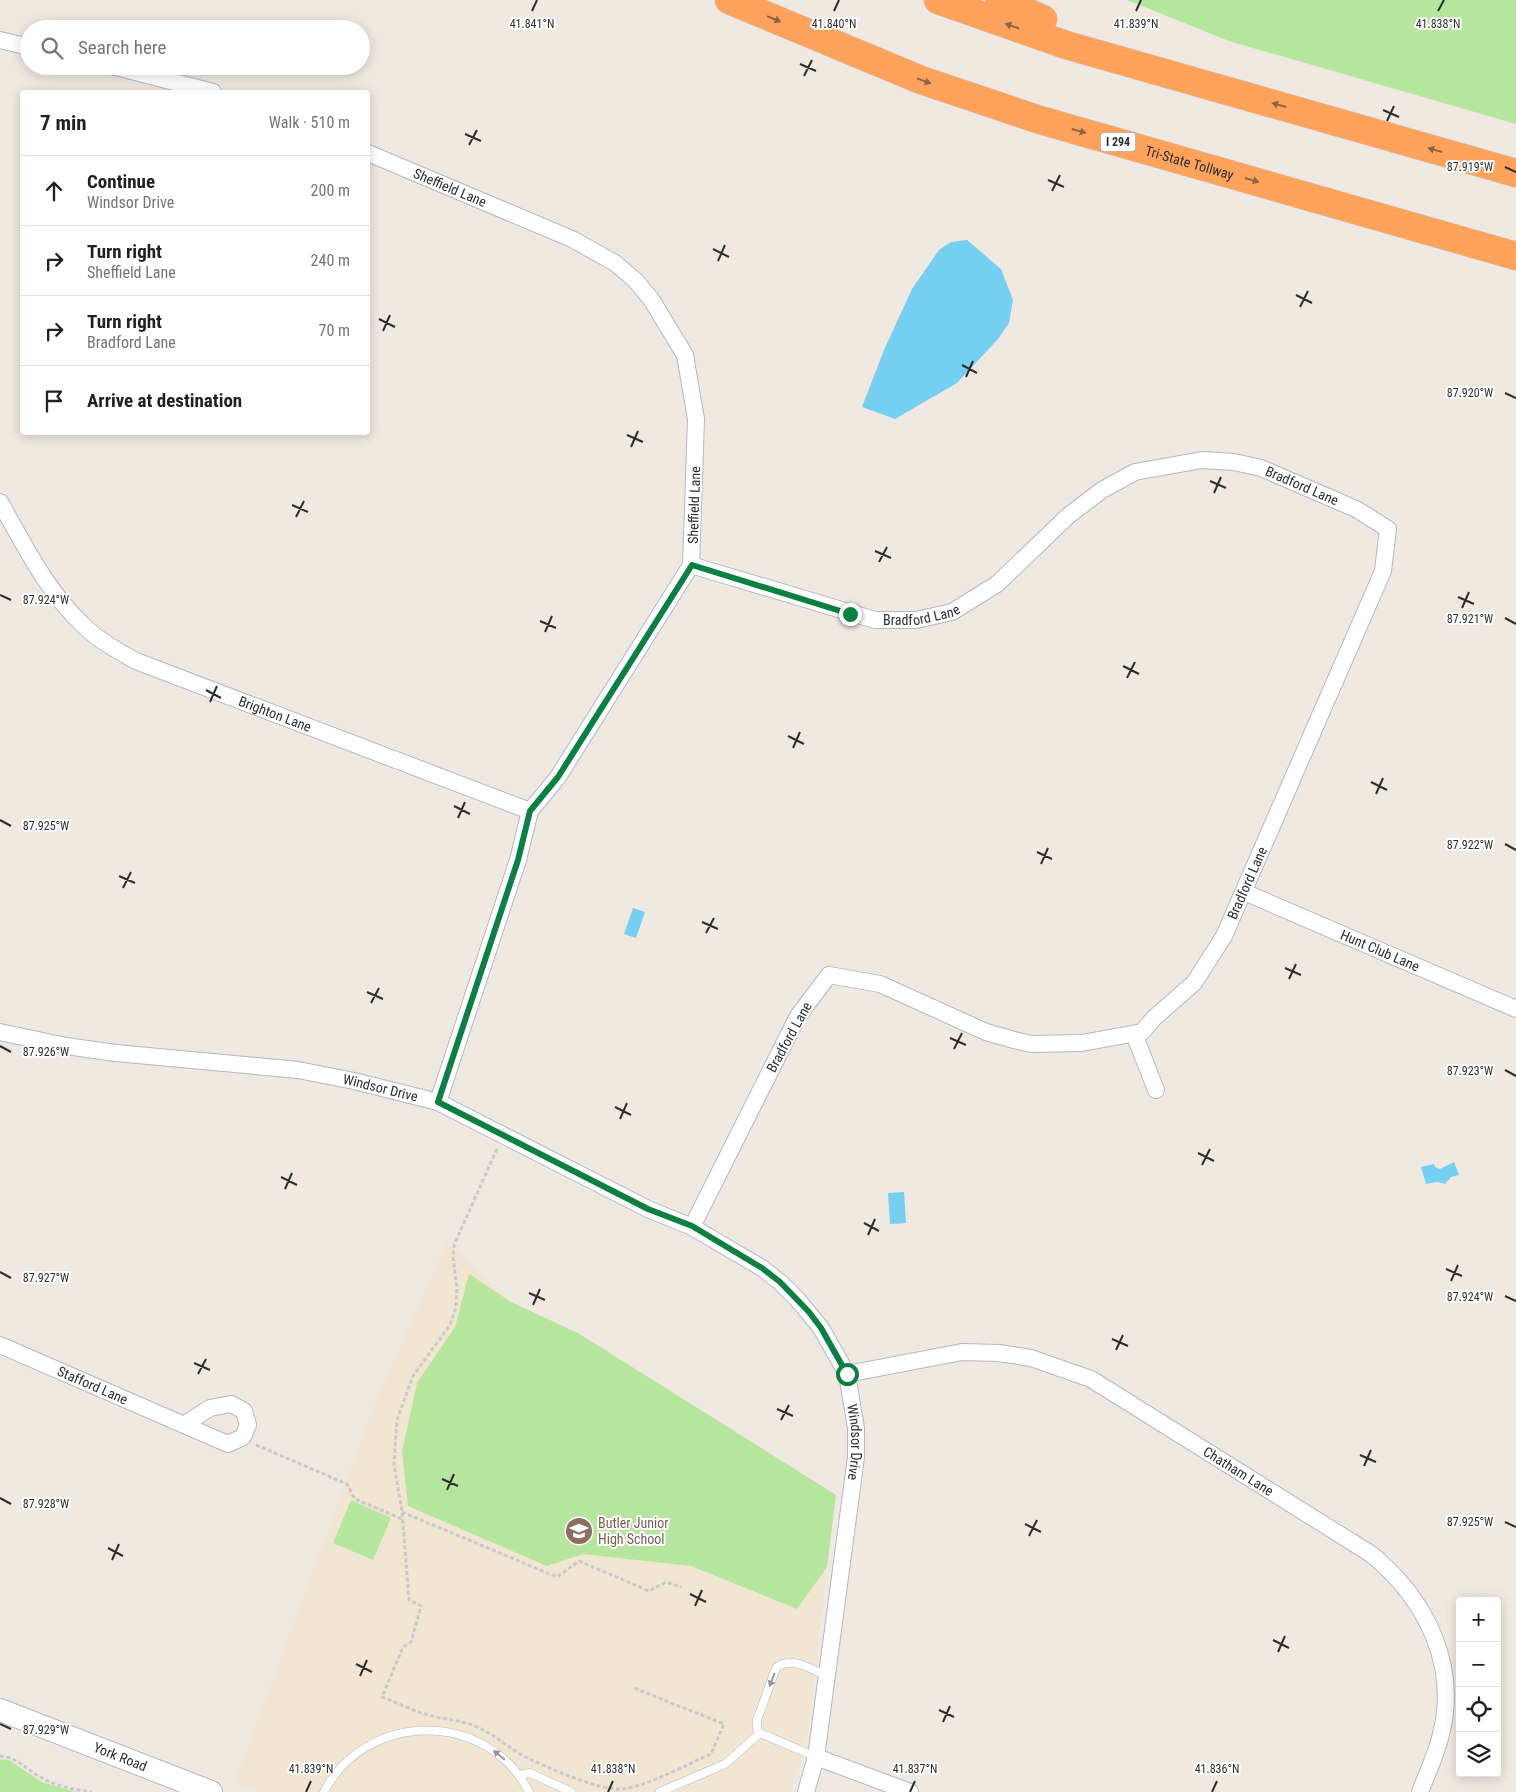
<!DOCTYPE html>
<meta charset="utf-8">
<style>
body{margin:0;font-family:"Roboto Condensed",sans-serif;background:#f6f6f6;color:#202124}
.controls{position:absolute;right:15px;bottom:15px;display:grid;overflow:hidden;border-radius:5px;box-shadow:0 2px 12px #0003}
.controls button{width:45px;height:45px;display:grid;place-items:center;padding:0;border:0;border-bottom:1px solid #e0e0e0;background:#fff;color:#202124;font:25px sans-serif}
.stop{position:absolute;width:15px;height:15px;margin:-11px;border:4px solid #0b8043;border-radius:50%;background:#fff}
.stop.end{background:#0b8043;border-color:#fff;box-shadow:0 1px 5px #0008}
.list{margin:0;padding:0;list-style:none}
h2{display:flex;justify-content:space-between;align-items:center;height:65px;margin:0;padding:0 20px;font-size:21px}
h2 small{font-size:16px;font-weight:400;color:#757577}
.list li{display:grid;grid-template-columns:32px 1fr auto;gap:15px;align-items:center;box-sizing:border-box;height:70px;padding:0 20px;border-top:1px solid #e0e0e0}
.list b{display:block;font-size:19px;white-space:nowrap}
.list p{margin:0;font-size:16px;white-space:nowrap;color:#757577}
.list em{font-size:16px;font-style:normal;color:#757577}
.icon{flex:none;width:28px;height:28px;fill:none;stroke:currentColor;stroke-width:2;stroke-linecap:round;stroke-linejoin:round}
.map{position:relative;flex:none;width:1516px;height:1792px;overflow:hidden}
.search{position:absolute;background:#fff;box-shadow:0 2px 12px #0003;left:20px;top:20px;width:350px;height:55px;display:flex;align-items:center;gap:12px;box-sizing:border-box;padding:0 18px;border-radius:28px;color:#757577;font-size:19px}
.panel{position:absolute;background:#fff;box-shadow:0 2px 12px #0003;left:20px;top:90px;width:350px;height:345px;border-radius:5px}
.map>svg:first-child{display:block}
.education{fill:#f0e6d1}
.green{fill:#b6e59e}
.water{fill:#75cff0}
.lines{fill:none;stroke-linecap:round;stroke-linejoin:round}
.lane-casing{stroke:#b4b7c1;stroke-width:9}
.street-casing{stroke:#b4b7c1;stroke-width:18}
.secondary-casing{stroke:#b4b7c1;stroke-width:24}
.highway-casing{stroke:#c9c9c9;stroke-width:29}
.path{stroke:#c9c9c9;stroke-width:3;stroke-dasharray:4 2.5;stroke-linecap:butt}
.lane{stroke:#fff;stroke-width:8}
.street{stroke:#fff;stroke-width:16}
.secondary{stroke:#fff;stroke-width:22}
.highway{stroke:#ffa35c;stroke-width:28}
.oneway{fill:#8c6343}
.oneway2{fill:#969696}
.route{stroke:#0b8043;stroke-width:6}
.ticks{fill:none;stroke:#2e2e2e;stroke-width:2}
.labels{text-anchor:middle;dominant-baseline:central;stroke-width:4;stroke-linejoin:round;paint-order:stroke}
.shield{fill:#fff;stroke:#6d6d6d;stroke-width:1}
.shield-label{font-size:12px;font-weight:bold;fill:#2e2e2e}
.street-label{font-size:14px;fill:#2e2e2e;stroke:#fff}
.education-label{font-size:14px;fill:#785e54;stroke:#fff;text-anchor:start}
.ticks-label{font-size:12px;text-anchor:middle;fill:#2e2e2e;stroke:#fff;stroke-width:4;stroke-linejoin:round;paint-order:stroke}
</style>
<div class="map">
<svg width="1516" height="1792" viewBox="0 0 1516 1792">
<rect width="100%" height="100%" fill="#efe9e1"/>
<!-- education -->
<path class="education" d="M 447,1243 L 511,1302 L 578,1333 L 836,1495 L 808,1731 L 791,1792 L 258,1792 L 235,1782 L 378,1396 Z"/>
<!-- green -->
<path class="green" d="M 1127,0 L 1516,0 L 1516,124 L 1229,41 Z
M 469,1274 L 511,1302 L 578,1333 L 836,1495 L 827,1567 L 797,1609 L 691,1566 L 583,1554 L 547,1566 L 408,1506 L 402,1452 L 417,1383 L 455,1327 Z
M 351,1500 L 391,1518 L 373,1560 L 333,1543 Z
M 0,1759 L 9,1760 L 42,1782 L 75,1792 L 0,1792 Z"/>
<!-- water -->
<path class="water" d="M 967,240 L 1001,269 L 1013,300 L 1009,323 L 998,339 L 957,383 L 895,419 L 862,407 L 884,350 L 912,289 L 939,250 L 951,242 Z
M 633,908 L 645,912 L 636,938 L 624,934 Z
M 1454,1162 L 1459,1175 L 1451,1177 L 1445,1184 L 1437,1182 L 1426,1184 L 1421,1167 L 1434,1164 L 1435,1167 L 1440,1169 Z
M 904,1192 L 906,1223 L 890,1224 L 888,1193 Z"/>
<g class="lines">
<defs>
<path id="lane" d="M 816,1757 L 760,1733 L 757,1729 L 757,1720 L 776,1668 C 791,1655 810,1669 825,1675
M 519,1775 L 530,1773 L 571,1792
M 324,1792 C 366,1710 488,1710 529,1792
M 660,1792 L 725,1764 L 760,1733"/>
<g id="street">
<path d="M 0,40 L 29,47"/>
<path d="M 112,66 L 213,92"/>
<path id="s1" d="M 368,153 L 572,239 L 615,263 L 635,280 L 651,299 L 685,355 L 696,419 L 691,565 L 558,777 L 530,811 L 518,860 L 438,1102"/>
<path id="s2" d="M 0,502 C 25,546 47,592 85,627 C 100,641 118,651 136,661 L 530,811"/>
<path id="s3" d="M 691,565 L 875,620 L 916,620 L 952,612 L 997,584 L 1068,516 L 1102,490 L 1135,472 L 1202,460 L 1234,462 L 1261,468 L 1356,509 L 1388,529 L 1383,571 L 1224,936 L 1194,983 L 1154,1018 L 1142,1032 L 1082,1043 L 1032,1044 L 1014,1040 L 986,1032 L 880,984 L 829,975 L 798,1016 L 692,1227"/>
<path id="s4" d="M 1244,892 L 1516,1009"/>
<path id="s5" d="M 0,1032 L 66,1046 L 116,1053 L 298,1070 L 354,1081 L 438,1102 L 648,1209 L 692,1227 L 762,1268 L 781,1283 L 797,1299 L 821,1328 L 847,1374 L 856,1428 L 856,1457 L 816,1757 L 806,1792"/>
<path d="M 1134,1034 L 1156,1090"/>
<path id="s6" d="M 0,1345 L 228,1444 L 243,1437 L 248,1425 L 244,1411 L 231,1404 L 210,1408 L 185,1424"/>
<path id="s7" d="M 847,1374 L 962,1352 L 999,1353 L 1031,1358 L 1091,1379 L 1371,1554 C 1426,1599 1460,1666 1440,1738 C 1435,1757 1427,1774 1420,1792"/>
<path d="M 816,1757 L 910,1792"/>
</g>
<g id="secondary">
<path id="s8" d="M 0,1710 L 211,1792"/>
</g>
<g id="highway">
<path id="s9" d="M 729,0 L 921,80 L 1040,120 L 1516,256"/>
<path d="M 938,0 L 1066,45 L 1516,173"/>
<path d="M 999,0 L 1043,19"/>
</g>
</defs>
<!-- lane casing -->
<use href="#lane" class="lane-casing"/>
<!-- street casing -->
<use href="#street" class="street-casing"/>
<!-- secondary casing -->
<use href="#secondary" class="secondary-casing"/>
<!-- highway casing -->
<use href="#highway" class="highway-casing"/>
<!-- path -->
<path class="path" d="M 497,1149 L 454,1245 L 453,1257 L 457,1288 L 456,1307 L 450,1325 L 413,1376 L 397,1420 L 394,1464 L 402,1512 L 409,1600 L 421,1606 L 411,1642 L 403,1647 L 382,1697 C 398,1703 415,1712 432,1716 C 447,1720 462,1720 477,1727 C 494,1734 506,1746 522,1755 C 540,1765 603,1792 622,1789 C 648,1786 686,1765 711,1754 L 724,1724 L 634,1688
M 256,1445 L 347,1484 L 355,1499 L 402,1519
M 402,1512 L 557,1577 L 579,1561 L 649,1591 L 666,1582 L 681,1587
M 0,1756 C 17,1757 27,1770 42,1778 C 57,1786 75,1790 92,1792"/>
<!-- lane -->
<use href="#lane" class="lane"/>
<!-- street -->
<use href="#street" class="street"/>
<!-- secondary -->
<use href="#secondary" class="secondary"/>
<!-- highway -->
<use href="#highway" class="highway"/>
</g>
<!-- one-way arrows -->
<defs><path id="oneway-solid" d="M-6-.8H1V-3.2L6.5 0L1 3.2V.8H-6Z" transform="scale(1.25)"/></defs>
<g class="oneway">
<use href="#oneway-solid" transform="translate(774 19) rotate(23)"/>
<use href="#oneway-solid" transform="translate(1012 26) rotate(-161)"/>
<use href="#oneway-solid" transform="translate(924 81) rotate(20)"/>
<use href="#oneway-solid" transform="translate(1279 105) rotate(-164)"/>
<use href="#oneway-solid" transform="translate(1079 131) rotate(16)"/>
<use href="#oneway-solid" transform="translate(1435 150) rotate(-164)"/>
<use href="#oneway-solid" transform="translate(1252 180) rotate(16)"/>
</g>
<g class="oneway2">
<use href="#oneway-solid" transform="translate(772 1680) rotate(111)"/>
<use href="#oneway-solid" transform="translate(499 1755) rotate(-141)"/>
</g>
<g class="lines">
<!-- route -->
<path class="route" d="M 847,1374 L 821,1328 L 809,1312 L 780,1282 L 762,1268 L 692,1226 L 648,1209 L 438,1102 L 518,860 L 530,811 L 558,777 L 692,565 L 850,614"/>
</g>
<!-- ticks -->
<path class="ticks" d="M 532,11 L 537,0M 834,11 L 839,0M 1136,11 L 1141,0M 1438,11 L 1444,0M 800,64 L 816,71M 804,76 L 812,60M 1383,110 L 1399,117M 1387,121 L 1394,106M 465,134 L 481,141M 469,145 L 477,130M 1505,167 L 1516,172M 1048,180 L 1064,187M 1052,191 L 1060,175M 713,249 L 729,257M 718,261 L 725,245M 1296,295 L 1312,303M 1300,307 L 1308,291M 379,319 L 395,327M 383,331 L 390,315M 962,365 L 977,373M 966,377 L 973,361M 1505,393 L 1516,398M 627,435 L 643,442M 631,447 L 638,431M 1210,481 L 1226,488M 1214,493 L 1221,477M 292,505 L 308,512M 296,517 L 304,501M 875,551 L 891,558M 879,562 L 887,547M 0,595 L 11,600M 1458,597 L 1474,604M 1462,608 L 1469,592M 1505,618 L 1516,624M 540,621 L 556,628M 545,632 L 552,616M 1123,666 L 1139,674M 1127,678 L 1135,662M 206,690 L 221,698M 210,702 L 217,686M 788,736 L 804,744M 793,748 L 800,732M 1371,782 L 1387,790M 1376,794 L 1383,778M 454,806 L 470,814M 458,818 L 465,802M 0,820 L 11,826M 1505,844 L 1516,850M 1037,852 L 1052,859M 1041,864 L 1048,848M 119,876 L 135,883M 123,888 L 131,872M 702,922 L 718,929M 706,933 L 714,918M 1285,968 L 1301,975M 1289,979 L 1296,964M 367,992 L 383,999M 371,1003 L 379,988M 950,1038 L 966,1045M 0,1046 L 11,1052M 954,1049 L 962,1033M 1505,1070 L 1516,1076M 615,1107 L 631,1115M 620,1119 L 627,1103M 1198,1153 L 1214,1161M 1202,1165 L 1210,1149M 281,1177 L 297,1185M 285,1189 L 292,1173M 864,1223 L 879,1231M 868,1235 L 875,1219M 1446,1269 L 1462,1276M 0,1272 L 11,1278M 1451,1281 L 1458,1265M 529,1293 L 545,1300M 1505,1296 L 1516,1301M 533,1305 L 540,1289M 1112,1339 L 1128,1346M 1116,1350 L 1123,1335M 194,1363 L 210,1370M 198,1374 L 206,1359M 777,1409 L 793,1416M 781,1420 L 789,1405M 1360,1455 L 1376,1462M 1364,1466 L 1371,1450M 442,1479 L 458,1486M 447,1490 L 454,1474M 0,1498 L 11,1504M 1505,1522 L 1516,1527M 1025,1524 L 1041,1532M 1029,1536 L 1037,1520M 108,1548 L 123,1556M 112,1560 L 119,1544M 690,1594 L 706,1602M 695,1606 L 702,1590M 1273,1640 L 1289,1648M 1278,1652 L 1285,1636M 356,1664 L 372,1672M 360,1676 L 367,1660M 939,1710 L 954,1717M 943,1722 L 950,1706M 0,1724 L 11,1729M 306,1792 L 311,1781M 608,1792 L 613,1781M 910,1792 L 915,1781M 1212,1792 L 1217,1781"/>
<!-- icons -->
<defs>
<symbol id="school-disc" viewBox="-11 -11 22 22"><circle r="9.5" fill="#8d6e63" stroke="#fff"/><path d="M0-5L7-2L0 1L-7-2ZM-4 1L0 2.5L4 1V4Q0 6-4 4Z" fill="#fff"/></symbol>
</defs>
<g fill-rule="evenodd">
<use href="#school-disc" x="563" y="1515" width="32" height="32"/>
</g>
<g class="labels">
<!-- shield labels -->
<rect class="shield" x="1100.5" y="132.5" width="35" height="19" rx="4"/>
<g class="shield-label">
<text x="1118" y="142">I 294</text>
</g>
<!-- street labels -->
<g class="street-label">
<text stroke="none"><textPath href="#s9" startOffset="489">Tri-State Tollway</textPath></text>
<text stroke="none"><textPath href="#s1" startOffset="89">Sheffield Lane</textPath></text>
<text stroke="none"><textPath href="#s3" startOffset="674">Bradford Lane</textPath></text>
<text transform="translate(694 505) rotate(-88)">Sheffield Lane</text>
<text stroke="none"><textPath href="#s3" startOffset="239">Bradford Lane</textPath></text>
<text stroke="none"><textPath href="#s2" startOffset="362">Brighton Lane</textPath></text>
<text transform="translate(1247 883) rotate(-66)">Bradford Lane</text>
<text stroke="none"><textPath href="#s4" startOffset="148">Hunt Club Lane</textPath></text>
<text transform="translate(789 1037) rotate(-61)">Bradford Lane</text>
<text stroke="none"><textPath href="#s5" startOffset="385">Windsor Drive</textPath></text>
<text stroke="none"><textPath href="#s6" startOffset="101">Stafford Lane</textPath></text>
<text stroke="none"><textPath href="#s5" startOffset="1015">Windsor Drive</textPath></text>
<text stroke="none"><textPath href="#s7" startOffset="424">Chatham Lane</textPath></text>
<text stroke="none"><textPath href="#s8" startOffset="129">York Road</textPath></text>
</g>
<!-- education labels -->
<g class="education-label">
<text x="598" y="1523">Butler Junior<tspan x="598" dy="16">High School</tspan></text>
</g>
</g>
<g class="ticks-label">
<text x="532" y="28">41.841°N</text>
<text x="834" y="28">41.840°N</text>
<text x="1136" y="28">41.839°N</text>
<text x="1438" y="28">41.838°N</text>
<text x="1470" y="171">87.919°W</text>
<text x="1470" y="397">87.920°W</text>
<text x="46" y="604">87.924°W</text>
<text x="1470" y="623">87.921°W</text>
<text x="46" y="830">87.925°W</text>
<text x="1470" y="849">87.922°W</text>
<text x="46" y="1056">87.926°W</text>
<text x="1470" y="1075">87.923°W</text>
<text x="46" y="1282">87.927°W</text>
<text x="1470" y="1301">87.924°W</text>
<text x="46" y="1508">87.928°W</text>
<text x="1470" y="1526">87.925°W</text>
<text x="46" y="1734">87.929°W</text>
<text x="311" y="1773">41.839°N</text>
<text x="613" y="1773">41.838°N</text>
<text x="915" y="1773">41.837°N</text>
<text x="1217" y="1773">41.836°N</text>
</g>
</svg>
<div class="controls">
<button>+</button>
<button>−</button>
<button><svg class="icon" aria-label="locate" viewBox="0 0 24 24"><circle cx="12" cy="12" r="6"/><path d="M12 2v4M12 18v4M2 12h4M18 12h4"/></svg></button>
<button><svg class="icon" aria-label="layers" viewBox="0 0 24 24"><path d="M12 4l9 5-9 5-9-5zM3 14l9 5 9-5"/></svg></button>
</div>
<div class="stop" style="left:847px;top:1374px"></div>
<div class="stop end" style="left:850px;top:614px"></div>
<div class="search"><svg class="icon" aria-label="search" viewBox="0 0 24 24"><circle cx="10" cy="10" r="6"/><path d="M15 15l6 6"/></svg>Search here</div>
<section class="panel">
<h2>7 min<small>Walk · 510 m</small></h2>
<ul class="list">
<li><svg class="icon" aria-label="ahead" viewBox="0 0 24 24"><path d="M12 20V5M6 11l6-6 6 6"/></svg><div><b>Continue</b><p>Windsor Drive</p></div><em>200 m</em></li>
<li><svg class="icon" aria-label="right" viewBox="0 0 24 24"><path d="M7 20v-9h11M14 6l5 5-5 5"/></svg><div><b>Turn right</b><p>Sheffield Lane</p></div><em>240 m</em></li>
<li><svg class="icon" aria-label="right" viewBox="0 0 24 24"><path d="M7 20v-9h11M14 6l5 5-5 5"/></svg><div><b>Turn right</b><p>Bradford Lane</p></div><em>70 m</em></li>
<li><svg class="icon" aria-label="arrive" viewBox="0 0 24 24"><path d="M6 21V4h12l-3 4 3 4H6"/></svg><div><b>Arrive at destination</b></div></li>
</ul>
</section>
</div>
